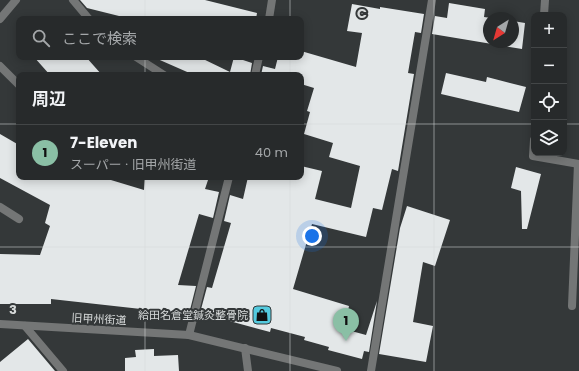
<!DOCTYPE html>
<html lang="ja">
<meta charset="utf-8">
<style>
body{margin:0;font-family:Poppins,"Noto Sans JP",sans-serif;background:#2f3233;color:#f1f3f6}
.controls{position:absolute;right:12px;top:12px;display:grid;overflow:hidden;border-radius:8px;box-shadow:0 2px 10px #0003}
.controls button{width:36px;height:36px;display:grid;place-items:center;padding:0;border:0;border-bottom:1px solid #434647;background:#272a2b;color:#f1f3f6;font:20px sans-serif}
.compass{position:absolute;left:483px;top:12px;width:36px;height:36px;border-radius:50%;background:#272a2b;box-shadow:0 2px 10px #0003;rotate:217deg}
.you{position:absolute;left:312px;top:236px;width:14px;height:14px;margin:-10px;border:3px solid #fff;border-radius:50%;background:#1a73e8;box-shadow:0 0 0 6px #1a73e833}
.badge{display:grid;place-items:center;width:26px;height:26px;border-radius:50%;background:#8abfa5;color:#111;font-size:13px;font-weight:700}
.pin{position:absolute;translate:-50% -33px;filter:drop-shadow(0 1px 2px #0008)}
.pin::after{content:'';position:absolute;top:21px;width:14px;height:12px;background:inherit;clip-path:polygon(0 0,100% 0,50% 100%)}
.list{margin:0;padding:0;list-style:none}
h2{display:flex;justify-content:space-between;align-items:center;height:52px;margin:0;padding:0 16px;font-size:17px}
h2 small{font-size:13px;font-weight:400;color:#a4a7a9}
.list li{display:grid;grid-template-columns:26px 1fr auto;gap:12px;align-items:center;box-sizing:border-box;height:56px;padding:0 16px;border-top:1px solid #434647}
.list b{display:block;font-size:15px;white-space:nowrap}
.list p{margin:0;font-size:13px;white-space:nowrap;color:#a4a7a9}
.list em{font-size:13px;font-style:normal;color:#a4a7a9}
.icon{flex:none;width:22px;height:22px;fill:none;stroke:currentColor;stroke-width:2;stroke-linecap:round;stroke-linejoin:round}
.map{position:relative;flex:none;width:579px;height:371px;overflow:hidden}
.search{position:absolute;background:#272a2b;box-shadow:0 2px 10px #0003;left:16px;top:16px;width:288px;height:44px;display:flex;align-items:center;gap:10px;box-sizing:border-box;padding:0 14px;border-radius:8px;color:#a4a7a9;font-size:15px}
.panel{position:absolute;background:#272a2b;box-shadow:0 2px 10px #0003;left:16px;top:72px;width:288px;height:108px;border-radius:8px}
.map>svg:first-child{display:block}
.building{fill:#e3e7e8}
.lines{fill:none;stroke-linecap:round;stroke-linejoin:round}
.service{stroke:#747676;stroke-width:8}
.minor{stroke:#747676;stroke-width:8}
.tertiary{stroke:#747676;stroke-width:8}
.grid{fill:none;stroke:#d7dada;stroke-width:1;stroke-opacity:0.55}
.labels{text-anchor:middle;dominant-baseline:central;stroke-width:4;stroke-linejoin:round;paint-order:stroke}
.poi-label{font-size:11px;fill:#d7dada;stroke:#343839;text-anchor:end}
.street-label{font-size:11px;fill:#d7dada;stroke:#343839}
.grid-label{font-size:13px;text-anchor:middle;font-weight:bold;fill:#d7dada;stroke:#343839;stroke-width:4;stroke-linejoin:round;paint-order:stroke}
</style>
<div class="map">
<svg width="579" height="371" viewBox="0 0 579 371">
<rect width="100%" height="100%" fill="#343839"/>
<!-- building -->
<path class="building" d="M 80,0 L 205,0 L 257,13 L 256,19 L 131,19 L 87,8 Z
M 449,3 L 485,9 L 484,17 L 491,18 L 489,18 L 489,42 L 513,42 L 513,21 L 525,23 L 522,49 L 432,34 L 435,16 L 447,18 Z
M 352,4 L 380,9 L 380,7 L 424,14 L 421,33 L 415,32 L 408,73 L 414,74 L 398,171 L 392,169 L 382,210 L 373,208 L 366,237 L 312,224 L 293,289 L 349,306 L 344,329 L 366,335 L 377,301 L 369,352 L 364,351 L 362,359 L 328,350 L 329,347 L 304,340 L 305,337 L 271,328 L 270,332 L 200,313 L 207,287 L 212,288 L 231,223 L 224,221 L 230,195 L 243,199 L 248,177 L 301,177 L 301,166 L 322,171 L 315,199 L 351,208 L 360,166 L 329,157 L 333,143 L 304,134 L 310,112 L 307,111 L 314,88 L 301,84 L 301,75 L 261,75 L 263,66 L 275,69 L 278,57 L 301,57 L 301,51 L 356,67 L 362,33 L 347,31 Z
M 34,57 L 86,57 L 102,75 L 50,75 Z
M 153,57 L 199,57 L 230,72 L 234,57 L 252,63 L 250,75 L 194,75 Z
M 446,73 L 486,82 L 487,77 L 526,87 L 519,112 L 441,94 Z
M 0,134 L 19,145 L 19,177 L 101,177 L 144,190 L 145,177 L 209,177 L 205,189 L 219,192 L 213,218 L 199,214 L 178,285 L 196,286 L 190,310 L 186,309 L 186,314 L 51,299 L 51,304 L 0,304 L 0,254 L 40,255 L 50,226 L 45,223 L 50,205 L 0,178 Z
M 516,167 L 541,174 L 527,229 L 522,229 L 521,191 L 511,188 Z
M 407,206 L 450,220 L 435,266 L 423,262 L 413,322 L 433,326 L 426,362 L 379,354 L 400,228 Z
M 28,339 L 55,371 L 0,371 L 0,362 Z
M 154,349 L 154,356 L 178,355 L 179,371 L 125,371 L 125,358 L 136,357 L 135,350 Z"/>
<g class="lines">
<!-- service -->
<path class="service" d="M 0,66 L 19,85
M 0,207 L 19,219
M 572,306 L 578,164
M 25,326 L 63,371"/>
<!-- minor -->
<path class="minor" d="M 73,0 L 89,19
M 544,15 L 545,0
M 0,19 L 16,0
M 269,19 L 272,0
M 136,57 L 164,75
M 255,75 L 259,57
M 534,140 L 533,156 L 579,164
M 189,335 L 229,177
M 245,348 L 248,371
M 371,371 L 432,0"/>
<!-- tertiary -->
<path class="tertiary" d="M 0,324 L 189,335 L 337,371"/>
</g>
<!-- grid -->
<path class="grid" d="M 145,0 L 145,19M 290,0 L 290,19M 434,0 L 434,371M 145,57 L 145,75M 290,57 L 290,75M 0,124 L 19,124M 301,124 L 534,124M 564,124 L 579,124M 145,177 L 145,371M 290,177 L 290,371M 0,247 L 579,247"/>
<!-- icons -->
<defs>
<symbol id="shop-square" viewBox="-11 -11 22 22"><rect x="-9" y="-9" width="18" height="18" rx="4" fill="#54cade" stroke="#343839"/><path d="M-5-2.5h2.3a2.7 3.5 0 0 1 5.4 0H5L5.5 6h-11ZM-1.5-2.5h3a1.5 2.3 0 0 0-3 0Z" fill="#111"/></symbol>
</defs>
<g fill-rule="evenodd">
<use href="#shop-square" x="251" y="304" width="22" height="22"/>
</g>
<g class="labels">
<!-- poi labels -->
<g class="poi-label">
<text x="248" y="315">給田名倉堂鍼灸整骨院</text>
</g>
<!-- street labels -->
<g class="street-label">
<text transform="translate(99 319) rotate(3)">旧甲州街道</text>
</g>
</g>
<g class="grid-label">
<text x="362" y="18">C</text>
<text x="13" y="314">3</text>
</g>
</svg>
<div class="controls">
<button>+</button>
<button>−</button>
<button><svg class="icon" aria-label="locate" viewBox="0 0 24 24"><circle cx="12" cy="12" r="6"/><path d="M12 2v4M12 18v4M2 12h4M18 12h4"/></svg></button>
<button><svg class="icon" aria-label="layers" viewBox="0 0 24 24"><path d="M12 4l9 5-9 5-9-5zM3 14l9 5 9-5"/></svg></button>
</div>
<svg class="compass" viewBox="-18 -18 36 36"><path d="M0-13l5 13h-10z" fill="#e53935"/><path d="M0 13l5-13h-10z" fill="#a4a7a9"/></svg>
<div class="you"></div>
<div class="pin badge" style="left:346px;top:341px">1</div>
<div class="search"><svg class="icon" aria-label="search" viewBox="0 0 24 24"><circle cx="10" cy="10" r="6"/><path d="M15 15l6 6"/></svg>ここで検索</div>
<section class="panel">
<h2>周辺<small></small></h2>
<ul class="list">
<li><span class="badge">1</span><div><b>7-Eleven</b><p>スーパー · 旧甲州街道</p></div><em>40 m</em></li>
</ul>
</section>
</div>
